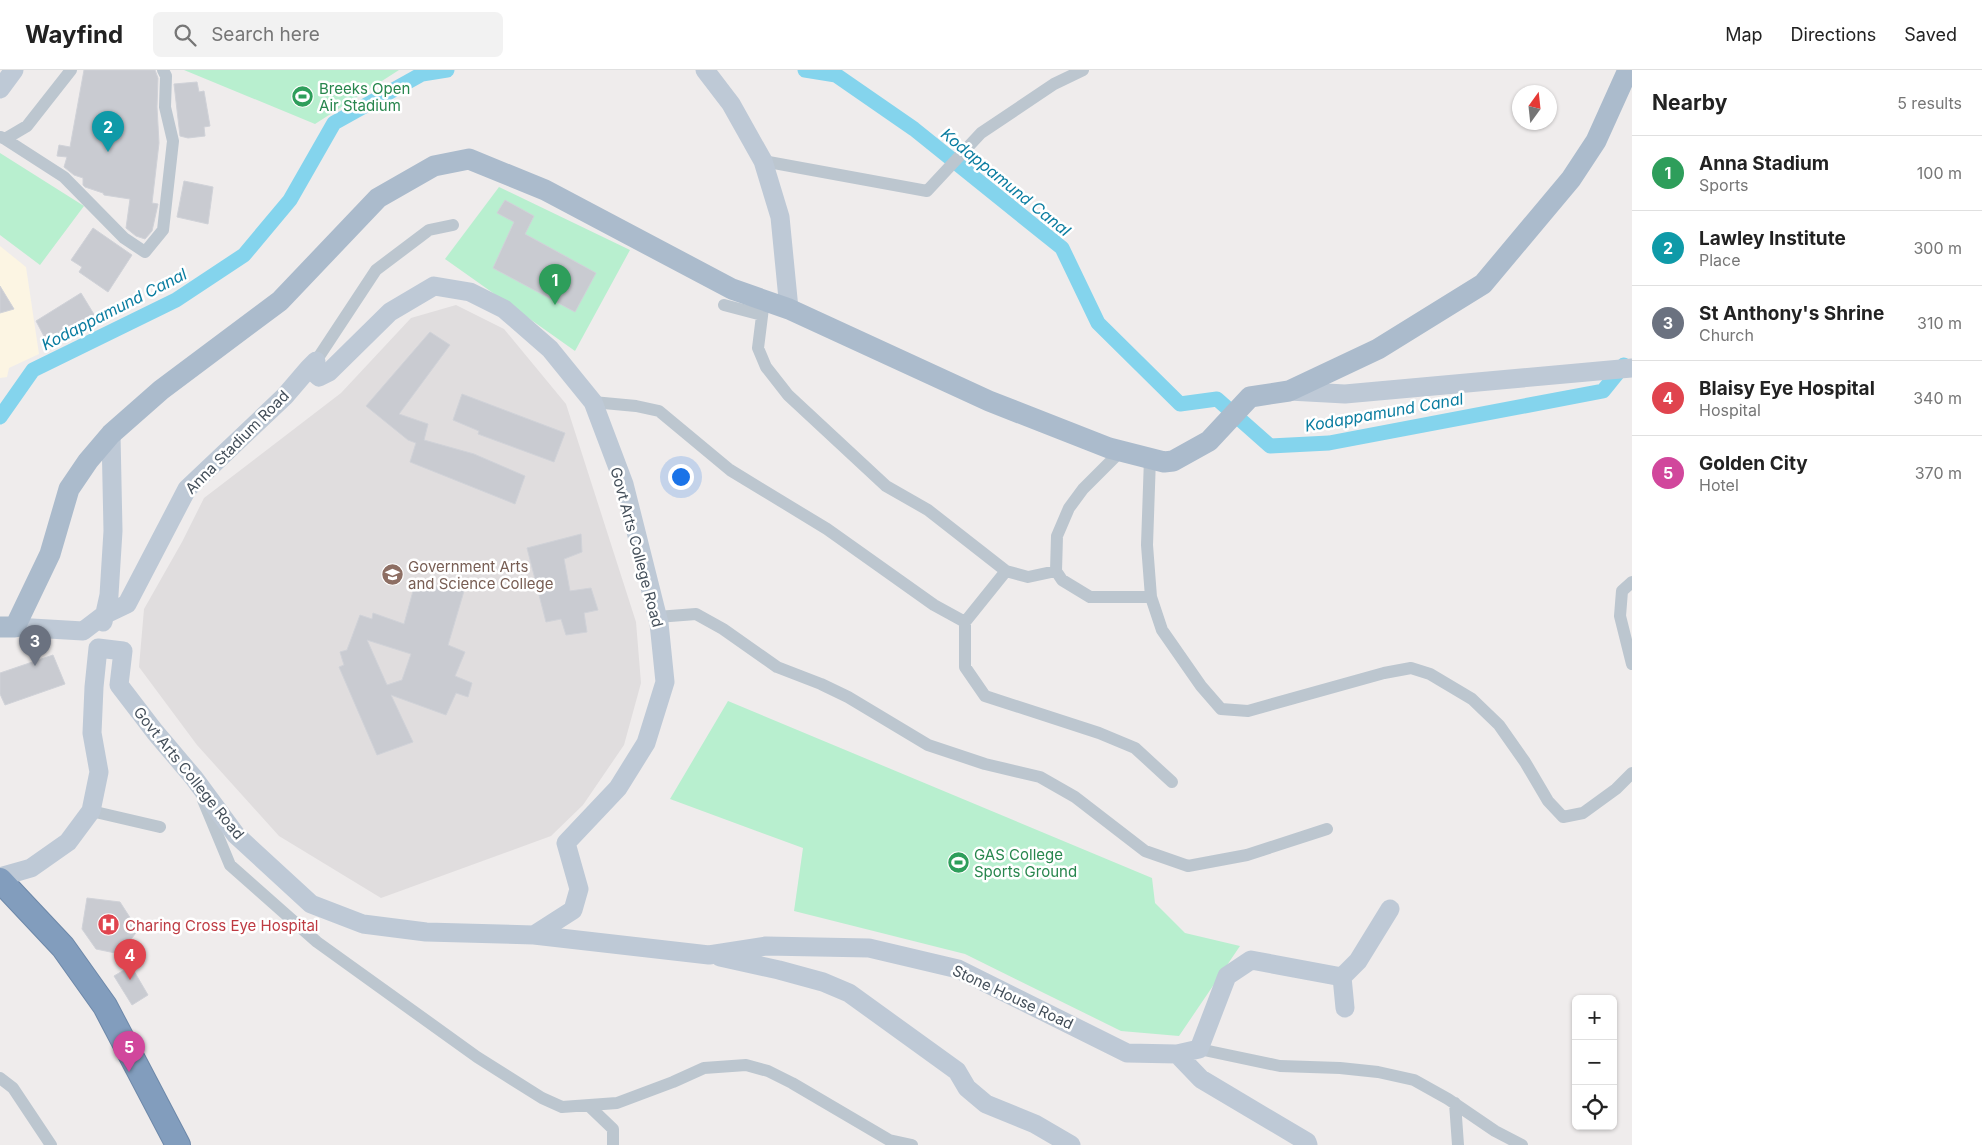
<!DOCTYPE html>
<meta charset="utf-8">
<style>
body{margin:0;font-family:Inter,sans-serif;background:#f2f2f2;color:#222}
.controls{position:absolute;right:15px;bottom:15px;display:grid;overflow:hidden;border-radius:8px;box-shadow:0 1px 4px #0004}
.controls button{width:45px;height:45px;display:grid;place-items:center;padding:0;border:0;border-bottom:1px solid #e0e0e0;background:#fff;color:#222;font:25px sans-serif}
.compass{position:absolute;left:1512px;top:15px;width:45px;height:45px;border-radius:50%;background:#fff;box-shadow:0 1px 4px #0004;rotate:15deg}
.you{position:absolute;left:680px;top:406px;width:18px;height:18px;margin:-12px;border:4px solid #fff;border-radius:50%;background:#1a73e8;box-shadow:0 0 0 8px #1a73e833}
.badge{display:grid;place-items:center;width:32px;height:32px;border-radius:50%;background:#1568e0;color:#fff;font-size:16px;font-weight:700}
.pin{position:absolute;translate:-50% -41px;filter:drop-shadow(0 1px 2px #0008)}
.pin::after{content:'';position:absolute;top:26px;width:18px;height:15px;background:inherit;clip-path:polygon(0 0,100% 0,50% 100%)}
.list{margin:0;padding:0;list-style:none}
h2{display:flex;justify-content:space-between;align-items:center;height:65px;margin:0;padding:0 20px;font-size:21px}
h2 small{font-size:16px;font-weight:400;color:#767676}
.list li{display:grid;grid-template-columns:32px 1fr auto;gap:15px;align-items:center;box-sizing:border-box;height:75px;padding:0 20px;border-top:1px solid #e0e0e0}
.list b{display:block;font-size:19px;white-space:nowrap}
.list p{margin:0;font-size:16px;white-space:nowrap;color:#767676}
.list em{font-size:16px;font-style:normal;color:#767676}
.icon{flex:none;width:28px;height:28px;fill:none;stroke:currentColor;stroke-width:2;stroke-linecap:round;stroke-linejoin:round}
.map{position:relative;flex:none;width:1632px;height:1075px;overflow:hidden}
header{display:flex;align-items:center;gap:30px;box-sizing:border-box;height:70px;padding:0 25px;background:#fff;border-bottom:1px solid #e0e0e0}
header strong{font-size:24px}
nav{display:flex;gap:28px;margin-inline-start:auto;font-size:18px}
.search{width:350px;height:45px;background:#f2f2f2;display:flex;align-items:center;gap:12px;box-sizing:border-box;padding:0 18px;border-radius:8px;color:#767676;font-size:19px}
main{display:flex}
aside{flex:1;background:#fff}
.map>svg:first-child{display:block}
.commercial{fill:#fcf5e3}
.education{fill:#e0ddde}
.green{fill:#b8efcf}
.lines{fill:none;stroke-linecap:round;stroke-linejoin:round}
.canal{stroke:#84d4ed;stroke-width:15}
.building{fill:#c9cbd1;stroke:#d0d2d8;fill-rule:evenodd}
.highway-casing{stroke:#6d88a9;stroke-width:26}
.street{stroke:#bcc6cf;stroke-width:12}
.secondary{stroke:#bec9d6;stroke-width:19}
.primary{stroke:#abbbcc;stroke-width:21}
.highway{stroke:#829dbd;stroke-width:24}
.labels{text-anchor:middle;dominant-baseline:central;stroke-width:5;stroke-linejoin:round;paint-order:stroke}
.leisure-label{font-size:15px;fill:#27864d;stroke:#fff;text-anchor:start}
.street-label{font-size:15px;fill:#444f5a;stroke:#fff}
.education-label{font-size:15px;fill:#785e54;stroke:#fff;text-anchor:start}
.health-label{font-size:15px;fill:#be3a42;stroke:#fff;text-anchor:start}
.water-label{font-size:16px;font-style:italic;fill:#097ca0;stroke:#fff}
</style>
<header>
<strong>Wayfind</strong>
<div class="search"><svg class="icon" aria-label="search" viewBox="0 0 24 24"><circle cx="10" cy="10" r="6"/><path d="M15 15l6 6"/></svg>Search here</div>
<nav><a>Map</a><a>Directions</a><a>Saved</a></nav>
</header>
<main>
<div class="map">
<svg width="1632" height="1075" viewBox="0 0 1632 1075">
<rect width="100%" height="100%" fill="#efecec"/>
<!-- commercial -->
<path class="commercial" d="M 0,176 L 26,197 L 39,284 L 9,298 L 7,307 L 0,308 Z"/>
<!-- education -->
<path class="education" d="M 456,235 L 504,259 L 566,334 L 636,552 L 641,613 L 624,675 L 583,735 L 551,766 L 381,828 L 279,766 L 197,675 L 139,597 L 144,539 L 182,472 L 204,428 L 341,323 L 411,248 Z"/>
<!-- green -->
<path class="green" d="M 184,0 L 399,0 L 315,54 Z
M 0,83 L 84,136 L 40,195 L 0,165 Z
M 499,117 L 630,180 L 575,281 L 445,189 Z
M 728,631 L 1152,808 L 1155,833 L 1185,863 L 1240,876 L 1179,966 L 1121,961 L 965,884 L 794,841 L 803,778 L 670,729 Z"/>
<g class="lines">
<!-- canal -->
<path class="canal" d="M 805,0 L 836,5 L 914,59 L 1062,178 L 1098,253 L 1180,334 L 1217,329 L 1270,376 L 1329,373 L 1603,321 L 1624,295
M 0,347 L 33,300 L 176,230 L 244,185 L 290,130 L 334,53 L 422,4 L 447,0"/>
</g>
<!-- building -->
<path class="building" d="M 84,0 L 155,0 L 158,8 L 157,37 L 159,73 L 152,133 L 158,134 L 152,161 L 145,169 L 136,166 L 126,158 L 130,129 L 104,125 L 103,123 L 85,117 L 83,115 L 83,108 L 74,105 L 64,97 L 67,87 L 57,86 L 59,75 L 70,77 Z
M 197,12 L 199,22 L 204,21 L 210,56 L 204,57 L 205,66 L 188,68 L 180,66 L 174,14 Z
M 184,111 L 213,117 L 208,154 L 177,147 Z
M 505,130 L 534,146 L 525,164 L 596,203 L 575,242 L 493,198 L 514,152 L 497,143 Z
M 93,158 L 132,185 L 108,222 L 79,202 L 82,197 L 71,190 Z
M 0,216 L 14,239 L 0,243 Z
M 81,223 L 95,246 L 47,272 L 36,251 Z
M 430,262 L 450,275 L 399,344 L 428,354 L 424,370 L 474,384 L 525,406 L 515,434 L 410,392 L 416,373 L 408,370 L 366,336 Z
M 462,324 L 565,363 L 554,392 L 478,364 L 479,361 L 453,350 Z
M 581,464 L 582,482 L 564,489 L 570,521 L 591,518 L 598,540 L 584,543 L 587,562 L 566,565 L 561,549 L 546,552 L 527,478 Z
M 416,510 L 440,518 L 443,513 L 464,521 L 448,575 L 465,582 L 455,606 L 472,613 L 468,627 L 456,623 L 446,645 L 391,625 L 413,672 L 377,685 L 339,597 L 344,595 L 340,582 L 347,580 L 360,545 L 372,549 L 373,543 L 404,554 ZM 367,570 L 411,584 L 402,610 L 387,615 Z
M 53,585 L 65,614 L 5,635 L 0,624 L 0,603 Z
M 87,828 L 120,832 L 138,860 L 120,884 L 96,879 L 82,859 Z
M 131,896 L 148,925 L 132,935 L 114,906 Z"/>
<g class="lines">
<defs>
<path id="highway" d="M 0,810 L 63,877 L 105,936 L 178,1075"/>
</defs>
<!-- highway casing -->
<use href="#highway" class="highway-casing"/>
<!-- street -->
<path class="street" d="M 1,67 L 5,69 L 27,56 L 71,0
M 5,69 L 64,107 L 124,168 L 145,182 L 163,160 L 173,71 L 165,37 L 166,6 L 163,0
M 763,91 L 927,121 L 981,63 L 1054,14 L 1083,0
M 764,230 L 758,278 L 766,297 L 788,325 L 886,416 L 928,440 L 1006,501 L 1028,507 L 1056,501
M 724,235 L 762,245
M 316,291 L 376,200 L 429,160 L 453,155
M 593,332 L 636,336 L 659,341 L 730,400 L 827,459 L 934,535 L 965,552 L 965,597 L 985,626 L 1099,663 L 1135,678 L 1172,712
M 1121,381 L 1083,419 L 1069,438 L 1057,466 L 1056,501 L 1062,510 L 1090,527 L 1151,527
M 1150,388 L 1147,475 L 1151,527 L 1162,560 L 1201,616 L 1221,639 L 1248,641 L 1384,603 L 1411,598 L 1430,604 L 1472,629 L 1499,655 L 1525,692 L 1548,731 L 1563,747 L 1583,743 L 1616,719 L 1632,703
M 1632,512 L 1622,521 L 1620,546 L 1632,594
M 657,547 L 696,544 L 723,559 L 777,597 L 821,614 L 848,627 L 928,675 L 985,694 L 1040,707 L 1075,727 L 1145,781 L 1188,796 L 1247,785 L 1327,759
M 965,552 L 1006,501
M 203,730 L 230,795 L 317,872 L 477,987 L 542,1028 L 562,1037 L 617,1033 L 673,1012 L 704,998 L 746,995 L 768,1001 L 792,1013 L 889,1070 L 912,1075
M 91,741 L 160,757
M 1199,979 L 1280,996 L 1340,998 L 1378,1002 L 1414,1010 L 1448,1029 L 1495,1061 L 1522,1075
M 0,1008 L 13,1018 L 51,1075
M 1455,1033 L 1458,1075
M 589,1036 L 613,1059 L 613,1075"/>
<!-- secondary -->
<path class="secondary" d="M 705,0 L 731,34 L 763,91 L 780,147 L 789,239
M 0,19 L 14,0
M 1289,321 L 1345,324 L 1632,298
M 103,552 L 109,525 L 113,461 L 111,364
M 15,557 L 83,561 L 104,545 L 127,534 L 187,419 L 285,326 L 309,298
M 0,807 L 31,798 L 68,772 L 91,741 L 99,702 L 92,663 L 94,617 L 98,578 L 123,581 L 119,615 L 155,662 L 194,708 L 236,765 L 311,834 L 363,854 L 426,862 L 534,865 L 573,840 L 579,819 L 566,773 L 618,718 L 646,673 L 665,612 L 659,553 L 624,414 L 593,332 L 550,279 L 504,239 L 470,222 L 434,216 L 390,242 L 329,302 L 319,307 L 309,298 L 316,291
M 534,865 L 709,885 L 766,876 L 869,878 L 958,899 L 1127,983 L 1177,984 L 1199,979 L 1227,906 L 1251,890 L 1342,907 L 1345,938
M 720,887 L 779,900 L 823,912 L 849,923 L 957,1001 L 967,1018 L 986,1034 L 1035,1054 L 1071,1075
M 1342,907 L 1358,891 L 1390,839
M 1177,984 L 1201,1009 L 1307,1072 L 1308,1075"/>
<!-- primary -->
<path class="primary" d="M 0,557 L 15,557 L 50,484 L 69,419 L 88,391 L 111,364 L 161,320 L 280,231 L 378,128 L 434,96 L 469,89 L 545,120 L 732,219 L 789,239 L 989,331 L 1109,378 L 1164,392 L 1173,391 L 1209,371 L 1250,327 L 1289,321 L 1378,279 L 1483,214 L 1571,109 L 1596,71 L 1628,0"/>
<!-- highway -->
<use href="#highway" class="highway"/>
</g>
<!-- icons -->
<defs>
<symbol id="stadium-disc" viewBox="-11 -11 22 22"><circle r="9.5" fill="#2e9e5b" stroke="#fff"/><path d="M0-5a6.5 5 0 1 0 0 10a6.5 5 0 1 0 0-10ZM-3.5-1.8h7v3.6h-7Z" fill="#fff"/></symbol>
<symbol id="university-disc" viewBox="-11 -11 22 22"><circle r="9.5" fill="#8d6e63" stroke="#fff"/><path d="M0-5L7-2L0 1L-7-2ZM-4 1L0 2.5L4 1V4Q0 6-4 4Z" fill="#fff"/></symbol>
<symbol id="hospital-disc" viewBox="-11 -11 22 22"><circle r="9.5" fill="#e0444e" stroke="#fff"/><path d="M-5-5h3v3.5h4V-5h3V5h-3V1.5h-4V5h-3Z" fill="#fff"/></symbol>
</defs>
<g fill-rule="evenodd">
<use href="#stadium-disc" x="290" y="14" width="25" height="25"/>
<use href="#university-disc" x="380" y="492" width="25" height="25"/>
<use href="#stadium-disc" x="946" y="780" width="25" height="25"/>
<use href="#hospital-disc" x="96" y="842" width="25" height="25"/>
</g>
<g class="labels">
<!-- leisure labels -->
<g class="leisure-label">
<text x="319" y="18">Breeks Open<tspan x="319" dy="17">Air Stadium</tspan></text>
<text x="974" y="784">GAS College<tspan x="974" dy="17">Sports Ground</tspan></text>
</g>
<!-- street labels -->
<g class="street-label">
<text transform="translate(237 372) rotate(-45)">Anna Stadium Road</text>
<text transform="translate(637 477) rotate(75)">Govt Arts College Road</text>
<text transform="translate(189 703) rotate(51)">Govt Arts College Road</text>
<text transform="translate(1013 927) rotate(25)">Stone House Road</text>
</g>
<!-- education labels -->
<g class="education-label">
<text x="408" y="496">Government Arts<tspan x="408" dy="17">and Science College</tspan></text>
</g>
<!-- health labels -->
<g class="health-label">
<text x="125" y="855">Charing Cross Eye Hospital</text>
</g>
<!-- water labels -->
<g class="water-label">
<text transform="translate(1006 112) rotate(39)">Kodappamund Canal</text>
<text transform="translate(114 239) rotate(-27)">Kodappamund Canal</text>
<text transform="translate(1384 342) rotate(-10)">Kodappamund Canal</text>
</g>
</g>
</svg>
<div class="controls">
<button>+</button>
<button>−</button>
<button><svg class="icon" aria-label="locate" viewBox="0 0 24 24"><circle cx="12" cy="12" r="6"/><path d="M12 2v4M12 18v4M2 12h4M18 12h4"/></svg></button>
</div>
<svg class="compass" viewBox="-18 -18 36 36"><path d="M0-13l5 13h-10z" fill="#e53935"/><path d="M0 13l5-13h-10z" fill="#767676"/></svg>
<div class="you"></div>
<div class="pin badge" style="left:555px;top:235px;background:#2e9e5b">1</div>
<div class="pin badge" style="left:108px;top:82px;background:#0f9aa8">2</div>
<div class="pin badge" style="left:35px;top:596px;background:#6b7280">3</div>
<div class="pin badge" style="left:130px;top:910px;background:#e0444e">4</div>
<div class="pin badge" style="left:129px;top:1002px;background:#d1479c">5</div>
</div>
<aside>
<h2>Nearby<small>5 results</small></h2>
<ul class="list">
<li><span class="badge" style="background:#2e9e5b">1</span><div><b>Anna Stadium</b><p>Sports</p></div><em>100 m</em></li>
<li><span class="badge" style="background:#0f9aa8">2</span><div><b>Lawley Institute</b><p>Place</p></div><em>300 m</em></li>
<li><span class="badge" style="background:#6b7280">3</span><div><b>St Anthony's Shrine</b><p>Church</p></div><em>310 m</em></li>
<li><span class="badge" style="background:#e0444e">4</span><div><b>Blaisy Eye Hospital</b><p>Hospital</p></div><em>340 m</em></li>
<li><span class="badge" style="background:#d1479c">5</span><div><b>Golden City</b><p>Hotel</p></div><em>370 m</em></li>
</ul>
</aside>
</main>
